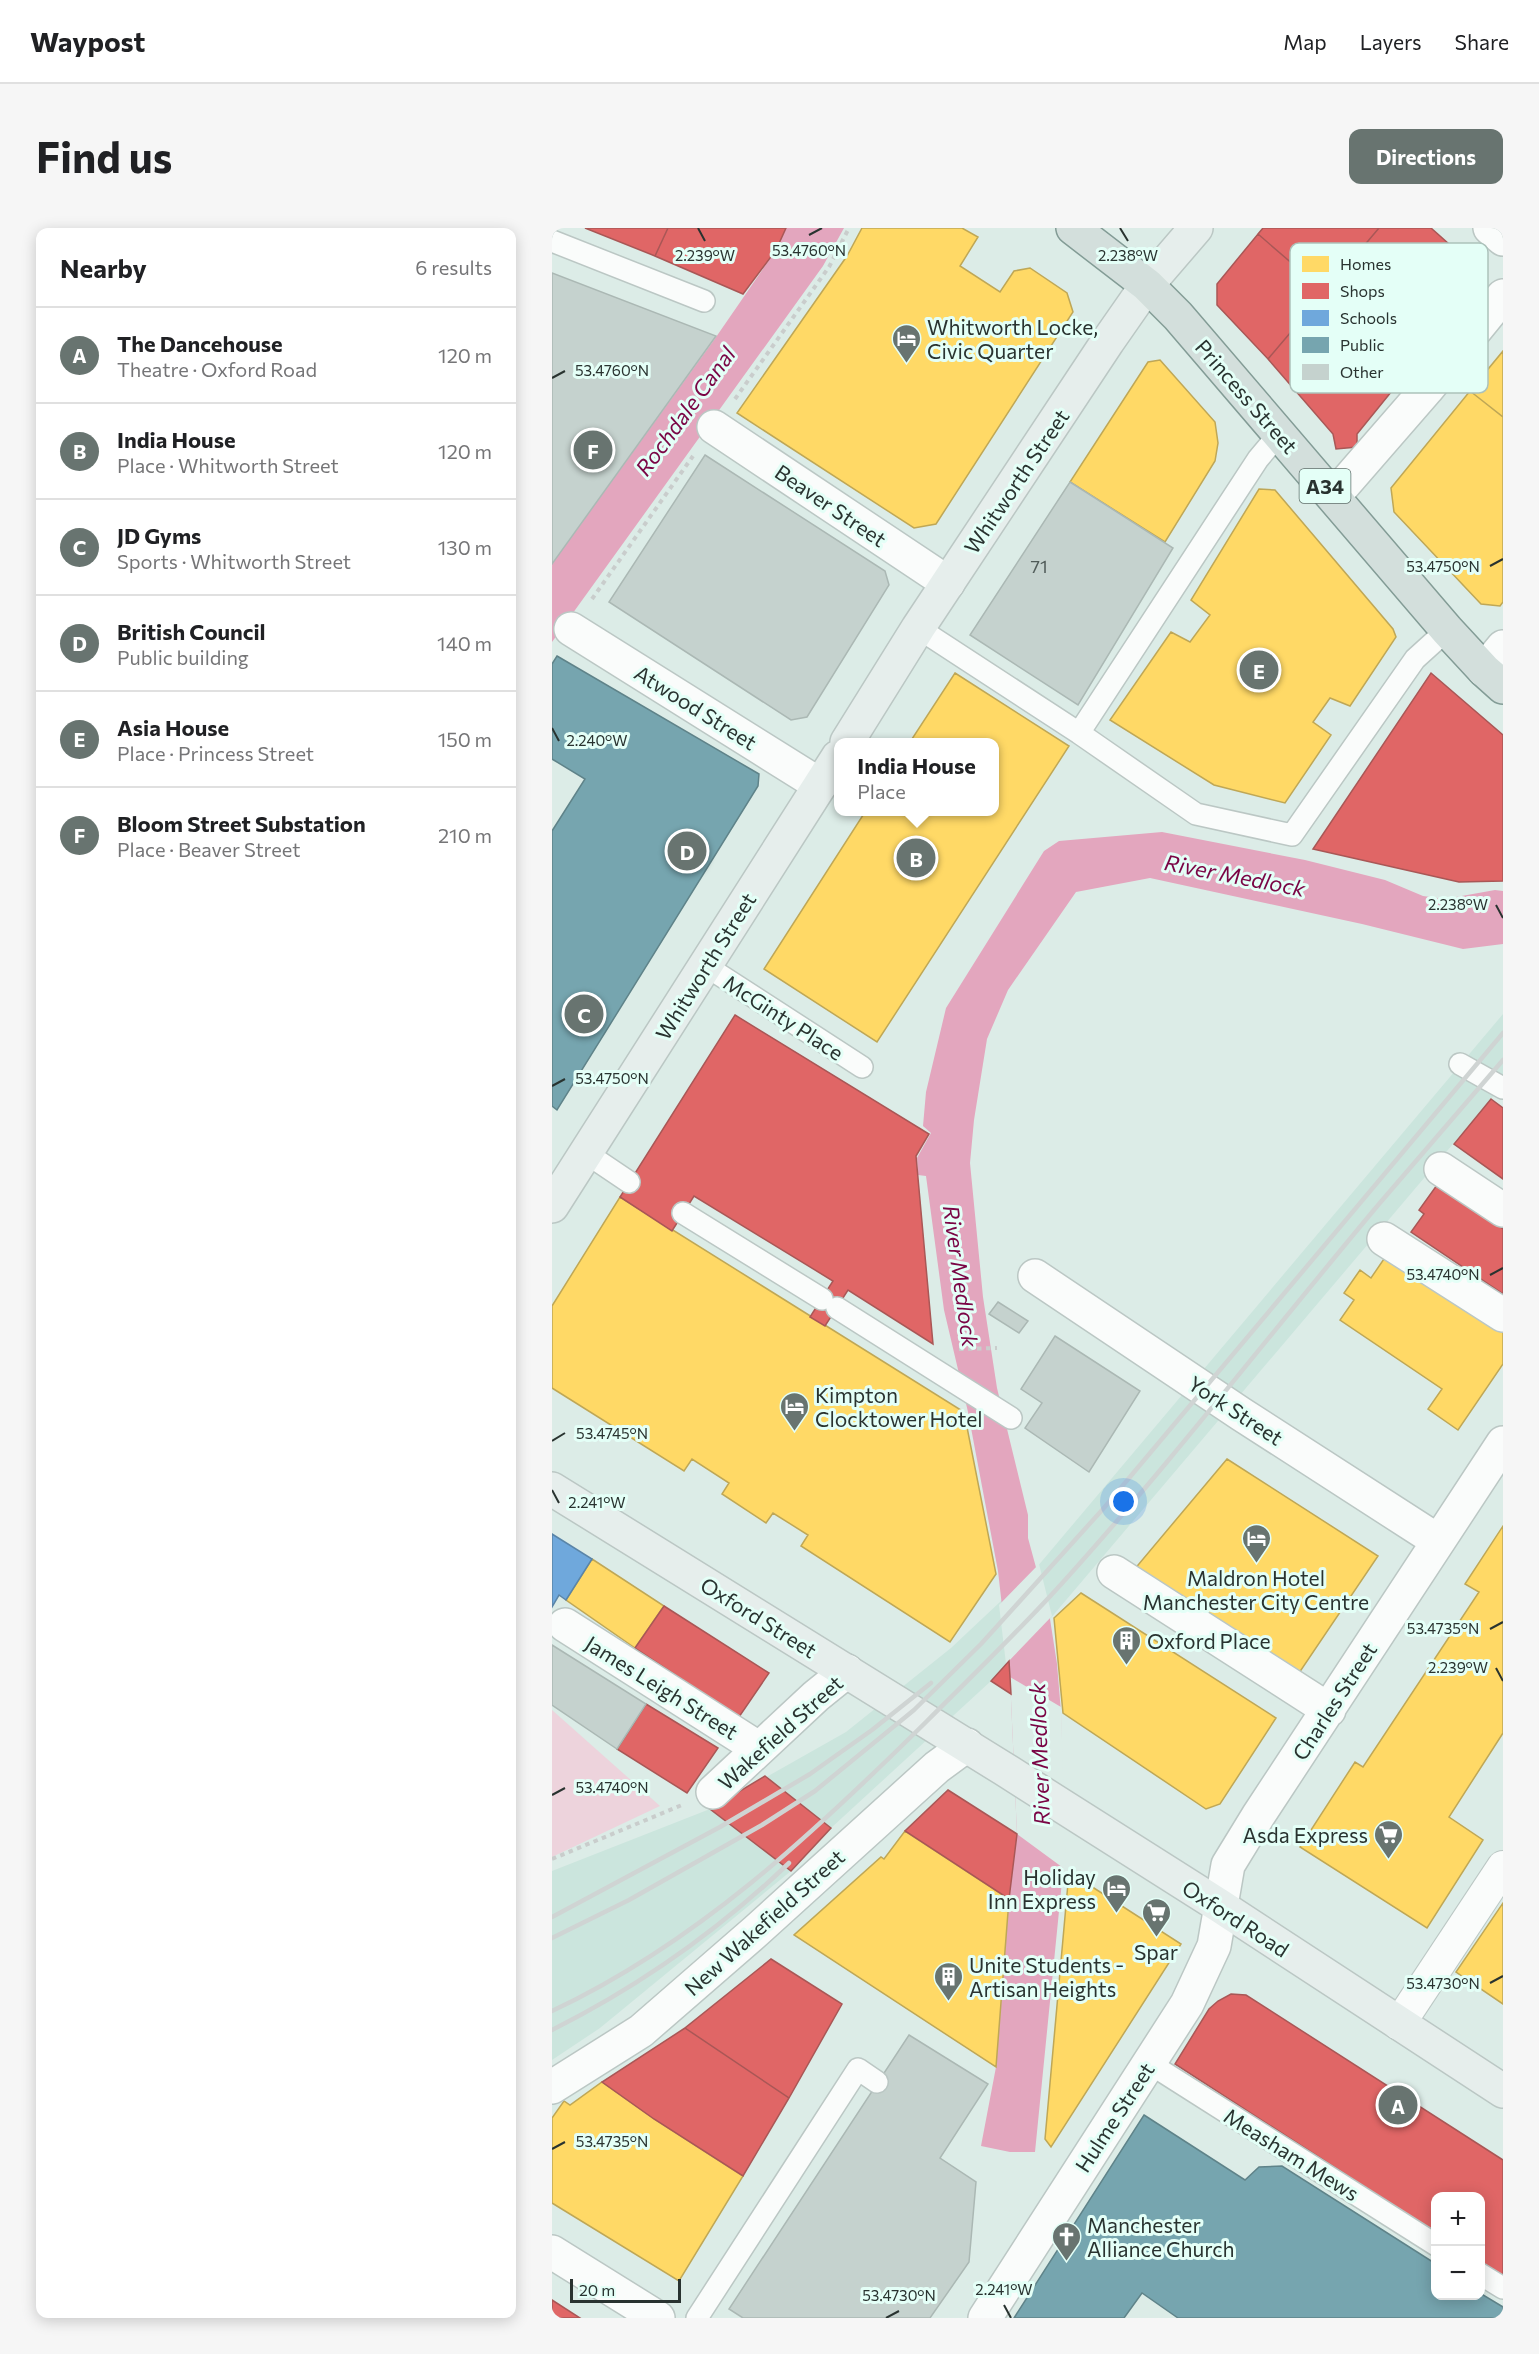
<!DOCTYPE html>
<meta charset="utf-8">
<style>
body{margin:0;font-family:Commissioner,sans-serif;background:#f6f6f6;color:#202124}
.controls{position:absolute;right:18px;bottom:18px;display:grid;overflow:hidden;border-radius:12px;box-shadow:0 3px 15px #0003}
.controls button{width:54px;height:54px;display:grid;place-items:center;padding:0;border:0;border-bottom:2px solid #e0e0e0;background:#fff;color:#202124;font:30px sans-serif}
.scale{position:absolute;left:18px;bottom:15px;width:111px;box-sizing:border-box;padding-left:6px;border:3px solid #293330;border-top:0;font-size:16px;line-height:21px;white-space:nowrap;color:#293330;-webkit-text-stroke:4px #e4fff7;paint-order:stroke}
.you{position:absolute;left:572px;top:1274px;width:21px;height:21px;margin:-15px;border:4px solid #fff;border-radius:50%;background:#1a73e8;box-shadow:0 0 0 9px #1a73e833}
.badge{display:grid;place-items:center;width:39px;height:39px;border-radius:50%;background:#687470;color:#fff;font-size:20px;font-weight:700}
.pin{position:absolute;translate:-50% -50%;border:3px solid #fff;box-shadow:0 2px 6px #0006}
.popup{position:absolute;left:282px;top:510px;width:165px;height:78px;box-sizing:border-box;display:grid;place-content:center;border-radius:12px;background:#fff;filter:drop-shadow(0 2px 4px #0005);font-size:20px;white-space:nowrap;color:#757577}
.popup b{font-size:22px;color:#202124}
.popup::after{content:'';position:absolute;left:50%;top:100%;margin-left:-12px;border:12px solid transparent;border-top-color:#fff}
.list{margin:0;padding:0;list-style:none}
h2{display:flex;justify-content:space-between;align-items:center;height:78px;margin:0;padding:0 24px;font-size:26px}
h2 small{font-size:20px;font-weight:400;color:#757577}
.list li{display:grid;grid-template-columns:39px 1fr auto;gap:18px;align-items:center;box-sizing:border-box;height:96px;padding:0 24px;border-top:2px solid #e0e0e0}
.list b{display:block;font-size:22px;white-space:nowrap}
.list p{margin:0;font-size:20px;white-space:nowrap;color:#757577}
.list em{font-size:20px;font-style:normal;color:#757577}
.map{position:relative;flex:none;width:951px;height:2090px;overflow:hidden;border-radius:12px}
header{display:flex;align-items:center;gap:36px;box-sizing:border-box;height:84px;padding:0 30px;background:#fff;border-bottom:2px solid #e0e0e0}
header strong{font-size:28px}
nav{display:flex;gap:33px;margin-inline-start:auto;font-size:21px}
.intro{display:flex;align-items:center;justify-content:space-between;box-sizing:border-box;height:144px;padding:0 36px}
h1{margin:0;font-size:42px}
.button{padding:15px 27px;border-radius:12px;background:#687470;color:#fff;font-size:21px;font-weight:700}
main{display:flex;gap:36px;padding:0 36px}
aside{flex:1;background:#fff;border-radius:12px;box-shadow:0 3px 15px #0003}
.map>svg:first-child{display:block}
.built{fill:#cbe5dd}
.green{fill:#edd3dc}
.water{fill:#e3a6be}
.pier{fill:#dcece7}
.homes{fill:#ffd966;stroke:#bfa756;stroke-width:1.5}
.shops{fill:#e06666;stroke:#a95756;stroke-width:1.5}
.schools{fill:#6fa8dc;stroke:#5a85a8;stroke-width:1.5}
.public{fill:#76a5af;stroke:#5f8389;stroke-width:1.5}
.building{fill:#c5d2ce;stroke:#abb8b4;stroke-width:1.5}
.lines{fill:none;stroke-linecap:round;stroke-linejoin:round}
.service-casing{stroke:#bbc7c4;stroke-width:24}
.pedestrian-casing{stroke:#bbc7c4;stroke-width:34}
.minor-casing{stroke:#bbc7c4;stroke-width:36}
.secondary-casing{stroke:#bbc7c4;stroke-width:36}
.primary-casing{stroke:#839c96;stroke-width:36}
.path{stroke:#c9cdcc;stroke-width:4;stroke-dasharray:4.5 4.5;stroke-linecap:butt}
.service{stroke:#fafcfb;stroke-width:21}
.pedestrian{stroke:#fafcfb;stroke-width:32}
.minor{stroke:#fafcfb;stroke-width:33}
.secondary{stroke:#e6eeec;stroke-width:33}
.primary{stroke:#d3dfdc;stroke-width:33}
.rail{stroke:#cfd4d3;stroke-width:4.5}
.ticks{fill:none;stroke:#293330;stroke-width:2}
.labels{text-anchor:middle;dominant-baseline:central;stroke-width:6;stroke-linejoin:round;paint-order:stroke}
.number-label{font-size:18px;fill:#505b58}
.shield{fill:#e4fff7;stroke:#61706c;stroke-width:1.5}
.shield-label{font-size:20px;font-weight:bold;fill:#293330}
.poi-label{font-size:21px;fill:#293330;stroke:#e4fff7;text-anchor:start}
.street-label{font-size:21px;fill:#293330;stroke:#e4fff7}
.water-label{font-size:22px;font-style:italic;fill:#7a0545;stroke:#e4fff7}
.key{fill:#e4fff7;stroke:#acc2bb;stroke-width:1.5}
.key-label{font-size:16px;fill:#293330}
.ticks-label{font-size:15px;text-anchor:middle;fill:#293330;stroke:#e4fff7;stroke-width:6;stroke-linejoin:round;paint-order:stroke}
</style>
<header>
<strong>Waypost</strong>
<nav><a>Map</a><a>Layers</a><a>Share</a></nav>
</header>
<div class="intro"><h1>Find us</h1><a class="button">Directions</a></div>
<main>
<aside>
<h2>Nearby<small>6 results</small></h2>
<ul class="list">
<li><span class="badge">A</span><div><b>The Dancehouse</b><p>Theatre · Oxford Road</p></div><em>120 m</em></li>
<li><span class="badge">B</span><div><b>India House</b><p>Place · Whitworth Street</p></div><em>120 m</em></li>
<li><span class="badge">C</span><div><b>JD Gyms</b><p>Sports · Whitworth Street</p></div><em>130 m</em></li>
<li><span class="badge">D</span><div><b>British Council</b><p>Public building</p></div><em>140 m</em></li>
<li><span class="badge">E</span><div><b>Asia House</b><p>Place · Princess Street</p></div><em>150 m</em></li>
<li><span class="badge">F</span><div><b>Bloom Street Substation</b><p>Place · Beaver Street</p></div><em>210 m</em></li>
</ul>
</aside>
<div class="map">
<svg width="951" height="2090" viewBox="0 0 951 2090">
<rect width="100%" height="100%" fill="#dcece7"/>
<!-- built -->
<path class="built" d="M 951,786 L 951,857 L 498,1391 L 439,1453 L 279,1600 L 239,1643 L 48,1800 L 0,1832 L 0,1643 L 158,1581 L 294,1504 L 399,1420 L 485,1339 Z"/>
<!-- green -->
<path class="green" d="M 0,1482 L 108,1578 L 0,1629 Z"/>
<!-- water -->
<path class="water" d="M 234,0 L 292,0 L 271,38 L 0,414 L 0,336 L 162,112 L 224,22 Z
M 610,604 L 753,632 L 833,652 L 871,668 L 893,671 L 943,662 L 951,663 L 951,716 L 911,721 L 810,696 L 598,650 L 524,664 L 456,762 L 435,811 L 422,892 L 418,935 L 431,1069 L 445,1160 L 476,1287 L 476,1310 L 498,1391 L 505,1436 L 509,1484 L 511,1643 L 483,1924 L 458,1924 L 429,1918 L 444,1839 L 457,1671 L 465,1606 L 458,1449 L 446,1343 L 416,1184 L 392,1082 L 374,948 L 366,947 L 365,930 L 379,905 L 371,898 L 374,864 L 394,780 L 492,623 L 507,613 Z"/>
<!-- pier -->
<path class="pier" d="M 487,1336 L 500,1388 L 454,1436 L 447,1377 Z
M 458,1449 L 509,1479 L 514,1642 L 465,1606 Z"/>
<!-- homes -->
<path class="homes" d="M 310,0 L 410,0 L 426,9 L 408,38 L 448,64 L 462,43 L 478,40 L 515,65 L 521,84 L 384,296 L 362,300 L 185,185 L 295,28 Z
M 951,123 L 951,189 L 918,163 Z
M 608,132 L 663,194 L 666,215 L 663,233 L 613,314 L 518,254 L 596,134 Z
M 918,163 L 951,189 L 951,374 L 948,378 L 929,376 L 842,284 L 839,260 Z
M 707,261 L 723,262 L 841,401 L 844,409 L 798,478 L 778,470 L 761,494 L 779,507 L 733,575 L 662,557 L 558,492 L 619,404 L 638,414 L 658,387 L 639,372 Z
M 403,445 L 517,518 L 325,814 L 212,741 L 313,584 L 442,584 L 442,514 L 358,514 Z
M 68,969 L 412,1184 L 444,1346 L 398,1414 L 249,1318 L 256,1307 L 221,1285 L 214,1295 L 170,1266 L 177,1255 L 140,1231 L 132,1243 L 0,1160 L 0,1078 Z
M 836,1025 L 951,1104 L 951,1136 L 906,1202 L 876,1181 L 890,1161 L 788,1092 L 802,1072 L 792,1065 L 808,1042 L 819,1050 Z
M 675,1231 L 826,1328 L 745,1448 L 581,1343 Z
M 951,1298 L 951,1505 L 897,1589 L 931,1612 L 875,1700 L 748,1619 L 803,1534 L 811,1539 L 927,1364 L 913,1356 Z
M 40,1331 L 112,1378 L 83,1420 L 14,1372 Z
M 529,1365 L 724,1490 L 668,1576 L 654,1581 L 511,1485 L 502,1390 Z
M 353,1603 L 457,1671 L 444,1839 L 242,1707 L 329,1629 L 332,1631 Z
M 517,1644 L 629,1716 L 499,1919 L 493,1911 Z
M 951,1675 L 951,1776 L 904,1744 Z
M 50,1854 L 102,1891 L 191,1948 L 127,2053 L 0,1975 L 0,1890 L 12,1873 L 18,1877 Z"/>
<!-- shops -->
<path class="shops" d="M 33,0 L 116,0 L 103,28 Z
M 116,0 L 234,0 L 224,22 L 191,66 L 103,28 Z
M 711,0 L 827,0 L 773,64 L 706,6 Z
M 827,0 L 879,0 L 925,41 L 926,57 L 805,206 L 805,219 L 784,221 L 781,206 L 716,131 Z
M 706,6 L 773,64 L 716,131 L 665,77 L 665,56 Z
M 879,445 L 951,507 L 951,653 L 907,654 L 761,621 Z
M 183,787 L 377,906 L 364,928 L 381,1116 L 296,1062 L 273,1098 L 258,1089 L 281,1053 L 142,968 L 120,1003 L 68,969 Z
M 939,871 L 951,880 L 951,951 L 902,916 Z
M 885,957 L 951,1001 L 951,1066 L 859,1004 L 872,986 L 867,982 Z
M 112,1378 L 217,1445 L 187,1489 L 83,1420 Z
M 457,1433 L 458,1449 L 459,1466 L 439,1453 Z
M 94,1476 L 166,1520 L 135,1565 L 65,1521 Z
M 213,1548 L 279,1600 L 239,1643 L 158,1581 Z
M 396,1562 L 465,1606 L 457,1671 L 353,1603 Z
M 219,1731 L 290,1776 L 237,1870 L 133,1800 Z
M 679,1766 L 694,1767 L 951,1932 L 951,2048 L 928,2034 L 928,1968 L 884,1968 L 884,2005 L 623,1836 L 657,1781 L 666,1773 Z
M 133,1800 L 237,1870 L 191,1948 L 102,1891 L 50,1854 Z
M 0,2072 L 28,2090 L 0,2090 Z"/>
<!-- schools -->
<path class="schools" d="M 0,1306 L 40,1331 L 14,1372 L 7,1367 L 0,1379 Z"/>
<!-- public -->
<path class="public" d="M 5,428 L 207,546 L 206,558 L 5,882 L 0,878 L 0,603 L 33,551 L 0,531 L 0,436 Z
M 592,1887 L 693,1952 L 707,1939 L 730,1938 L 884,2036 L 884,2068 L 928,2068 L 928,2065 L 951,2079 L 951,2090 L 626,2090 L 590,2065 L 572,2090 L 462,2090 Z"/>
<!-- building -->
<path class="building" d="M 0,45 L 164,108 L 0,336 Z
M 153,227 L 333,343 L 337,357 L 255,489 L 239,492 L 57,374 Z
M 518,254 L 621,320 L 526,477 L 418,407 Z
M 446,1074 L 476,1093 L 467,1105 L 437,1086 Z
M 503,1108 L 588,1163 L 537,1244 L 473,1200 L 490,1175 L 469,1161 Z
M 0,1417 L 94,1476 L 65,1521 L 0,1477 Z
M 357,1807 L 436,1856 L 388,1930 L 424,1954 L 417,2034 L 378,2090 L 191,2090 L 177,2081 Z"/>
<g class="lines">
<defs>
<path id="service" d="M 0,13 L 152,73
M 366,400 L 527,505 L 644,586 L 740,607 L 863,431 L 895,402
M 527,505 L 706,231 L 727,206
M 154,738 L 310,839
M 908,836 L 951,860
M 34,925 L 77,954
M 131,985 L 270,1071
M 285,1080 L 459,1190
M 597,1835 L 884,2017
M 928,2046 L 951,2060
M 145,2090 L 306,1841 L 325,1854"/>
<path id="pedestrian" d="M 847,1796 L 951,1639"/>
<path id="minor" d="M 938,0 L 951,11
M 162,199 L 396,355
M 782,268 L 875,161 L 951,68
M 19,401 L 268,557
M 932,442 L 951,419
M 889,941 L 951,982
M 832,1011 L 951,1087
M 483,1048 L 689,1186 L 886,1313
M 562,1344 L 777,1482
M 13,1397 L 206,1520
M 161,1564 L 264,1468 L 295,1443
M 0,1859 L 89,1803 L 204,1703 L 385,1539 L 415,1517
M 0,2024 L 106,2090
M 433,2090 L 635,1776 L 662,1718 L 676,1637 L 706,1588 L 951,1215"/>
<path id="secondary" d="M 295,514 L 366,400 L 556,113 L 595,57 L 644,0
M 0,978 L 286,529
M 0,1261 L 452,1541 L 668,1678 L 951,1863"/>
<path id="primary" d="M 521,0 L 595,57 L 626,88 L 895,402 L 932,442 L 951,459"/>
</defs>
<!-- service casing -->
<use href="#service" class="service-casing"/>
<!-- pedestrian casing -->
<use href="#pedestrian" class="pedestrian-casing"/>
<!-- minor casing -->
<use href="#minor" class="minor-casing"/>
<!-- secondary casing -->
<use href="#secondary" class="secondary-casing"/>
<!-- primary casing -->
<use href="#primary" class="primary-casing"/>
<!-- path -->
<path class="path" d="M 183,171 L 277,39 L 297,0
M 40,371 L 141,228
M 407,1121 L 445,1120
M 0,1631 L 130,1577"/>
<!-- service -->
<use href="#service" class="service"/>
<!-- pedestrian -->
<use href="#pedestrian" class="pedestrian"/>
<!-- minor -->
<use href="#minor" class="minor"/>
<!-- secondary -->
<use href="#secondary" class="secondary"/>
<!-- primary -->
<use href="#primary" class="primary"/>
<!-- rail -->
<path class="rail" d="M 0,1689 L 168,1599 L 258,1546 L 320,1502 L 379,1455
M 0,1710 L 77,1672 L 210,1597 L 263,1563 L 362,1482 L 429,1416 L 551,1281 L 951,805
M 0,1783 C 145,1715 262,1605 375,1493 C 421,1447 469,1401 513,1352 C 622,1231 722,1101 827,976 C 868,928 910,880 951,832
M 0,1802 C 86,1759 168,1701 237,1635"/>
</g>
<!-- ticks -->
<path class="ticks" d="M 146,0 L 153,13M 568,0 L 576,13M 257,7 L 270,0M 0,150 L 13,143M 938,338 L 951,331M 0,500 L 7,513M 944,677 L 951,690M 0,858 L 13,851M 938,1047 L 951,1040M 0,1213 L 13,1205M 0,1262 L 7,1275M 938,1401 L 951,1394M 944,1440 L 951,1453M 0,1567 L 13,1560M 938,1755 L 951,1748M 0,1921 L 13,1914M 452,2077 L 459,2090M 334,2090 L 347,2083"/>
<!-- icons -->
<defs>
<symbol id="hotel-pin" viewBox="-11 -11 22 30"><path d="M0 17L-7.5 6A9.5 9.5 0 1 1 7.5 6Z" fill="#687470" stroke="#e4fff7"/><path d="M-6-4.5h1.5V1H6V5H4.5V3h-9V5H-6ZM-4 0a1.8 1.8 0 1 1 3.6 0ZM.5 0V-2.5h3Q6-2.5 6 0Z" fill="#fff"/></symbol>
<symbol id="building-pin" viewBox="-11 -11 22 30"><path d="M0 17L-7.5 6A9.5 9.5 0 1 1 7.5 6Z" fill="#687470" stroke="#e4fff7"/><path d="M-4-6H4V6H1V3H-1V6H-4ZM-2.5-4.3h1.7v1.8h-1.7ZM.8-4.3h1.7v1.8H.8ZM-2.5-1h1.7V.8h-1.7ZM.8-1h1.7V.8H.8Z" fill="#fff"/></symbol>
<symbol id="supermarket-pin" viewBox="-11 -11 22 30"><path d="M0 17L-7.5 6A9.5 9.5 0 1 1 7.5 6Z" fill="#687470" stroke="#e4fff7"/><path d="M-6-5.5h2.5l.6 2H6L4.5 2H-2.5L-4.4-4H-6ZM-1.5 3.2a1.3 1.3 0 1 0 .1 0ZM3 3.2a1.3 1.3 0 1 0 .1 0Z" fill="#fff"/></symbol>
<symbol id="church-pin" viewBox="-11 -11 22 30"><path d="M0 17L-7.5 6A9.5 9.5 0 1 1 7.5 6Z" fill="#687470" stroke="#e4fff7"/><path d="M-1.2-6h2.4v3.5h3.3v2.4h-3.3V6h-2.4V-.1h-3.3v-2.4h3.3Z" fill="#fff"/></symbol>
</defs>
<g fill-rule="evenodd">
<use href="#hotel-pin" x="338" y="94" width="33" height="45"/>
<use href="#hotel-pin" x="226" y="1162" width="33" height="45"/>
<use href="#hotel-pin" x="688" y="1294" width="33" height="45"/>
<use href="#building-pin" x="558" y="1396" width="33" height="45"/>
<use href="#supermarket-pin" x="820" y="1590" width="33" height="45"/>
<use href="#hotel-pin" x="548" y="1644" width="33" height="45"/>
<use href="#supermarket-pin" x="588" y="1668" width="33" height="45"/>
<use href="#building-pin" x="380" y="1732" width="33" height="45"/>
<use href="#church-pin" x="498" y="1992" width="33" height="45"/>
</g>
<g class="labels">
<!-- number labels -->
<g class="number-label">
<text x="487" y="338">71</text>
</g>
<!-- shield labels -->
<rect class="shield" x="747.5" y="241" width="51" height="34" rx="4.5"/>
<g class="shield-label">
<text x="773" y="258">A34</text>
</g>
<!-- poi labels -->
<g class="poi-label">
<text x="375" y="98">Whitworth Locke,<tspan x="375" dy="24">Civic Quarter</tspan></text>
<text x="263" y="1166">Kimpton<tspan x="263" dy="24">Clocktower Hotel</tspan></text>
<text x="704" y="1349" text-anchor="middle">Maldron Hotel<tspan x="704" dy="24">Manchester City Centre</tspan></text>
<text x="595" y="1412">Oxford Place</text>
<text x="816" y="1606" text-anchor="end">Asda Express</text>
<text x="544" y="1648" text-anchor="end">Holiday<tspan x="544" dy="24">Inn Express</tspan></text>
<text x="604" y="1723" text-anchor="middle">Spar</text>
<text x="417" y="1736">Unite Students -<tspan x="417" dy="24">Artisan Heights</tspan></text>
<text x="535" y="1996">Manchester<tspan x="535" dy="24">Alliance Church</tspan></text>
</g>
<!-- street labels -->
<g class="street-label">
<text transform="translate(695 168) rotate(49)">Princess Street</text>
<text transform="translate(464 253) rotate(-56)">Whitworth Street</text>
<text transform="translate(279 277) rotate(34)">Beaver Street</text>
<text transform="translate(144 479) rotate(32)">Atwood Street</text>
<text transform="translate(153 738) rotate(-58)">Whitworth Street</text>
<text transform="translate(232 789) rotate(33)">McGinty Place</text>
<text transform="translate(684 1182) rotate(33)">York Street</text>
<text transform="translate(207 1389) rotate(32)">Oxford Street</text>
<text transform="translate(110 1459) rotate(32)">James Leigh Street</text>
<text transform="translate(782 1473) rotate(-57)">Charles Street</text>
<text transform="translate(228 1504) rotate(-42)">Wakefield Street</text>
<text transform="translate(684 1690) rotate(33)">Oxford Road</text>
<text transform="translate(212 1694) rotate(-42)">New Wakefield Street</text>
<text transform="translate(562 1889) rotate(-57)">Hulme Street</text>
<text transform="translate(740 1926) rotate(32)">Measham Mews</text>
</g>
<!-- water labels -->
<g class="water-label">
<text transform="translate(133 183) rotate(-54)">Rochdale Canal</text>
<text transform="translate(683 647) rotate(11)">River Medlock</text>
<text transform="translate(409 1048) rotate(82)">River Medlock</text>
<text transform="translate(487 1526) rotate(-92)">River Medlock</text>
</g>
</g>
<!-- legend -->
<rect x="738" y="15" width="198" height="150" rx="9" class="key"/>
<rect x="750" y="28" width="27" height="16" fill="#ffd966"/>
<rect x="750" y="55" width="27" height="16" fill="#e06666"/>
<rect x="750" y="82" width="27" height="16" fill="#6fa8dc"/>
<rect x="750" y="109" width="27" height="16" fill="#76a5af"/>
<rect x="750" y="136" width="27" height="16" fill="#c5d2ce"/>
<g class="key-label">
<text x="788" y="42">Homes</text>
<text x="788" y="69">Shops</text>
<text x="788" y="96">Schools</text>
<text x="788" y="123">Public</text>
<text x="788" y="150">Other</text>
</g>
<g class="ticks-label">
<text x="257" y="28">53.4760°N</text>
<text x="153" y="33">2.239°W</text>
<text x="576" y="33">2.238°W</text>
<text x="60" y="148">53.4760°N</text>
<text x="891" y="344">53.4750°N</text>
<text x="45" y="518">2.240°W</text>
<text x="906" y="682">2.238°W</text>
<text x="60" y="856">53.4750°N</text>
<text x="891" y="1052">53.4740°N</text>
<text x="60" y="1211">53.4745°N</text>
<text x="45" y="1280">2.241°W</text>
<text x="891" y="1406">53.4735°N</text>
<text x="906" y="1445">2.239°W</text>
<text x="60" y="1565">53.4740°N</text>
<text x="891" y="1761">53.4730°N</text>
<text x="60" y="1919">53.4735°N</text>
<text x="452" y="2067">2.241°W</text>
<text x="347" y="2073">53.4730°N</text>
</g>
</svg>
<div class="controls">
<button>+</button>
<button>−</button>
</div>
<div class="scale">20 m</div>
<div class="you"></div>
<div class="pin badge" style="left:846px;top:1877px">A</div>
<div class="pin badge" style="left:364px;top:630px">B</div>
<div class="popup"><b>India House</b>Place</div>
<div class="pin badge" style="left:32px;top:786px">C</div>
<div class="pin badge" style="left:135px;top:623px">D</div>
<div class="pin badge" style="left:707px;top:442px">E</div>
<div class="pin badge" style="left:41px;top:222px">F</div>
</div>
</main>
